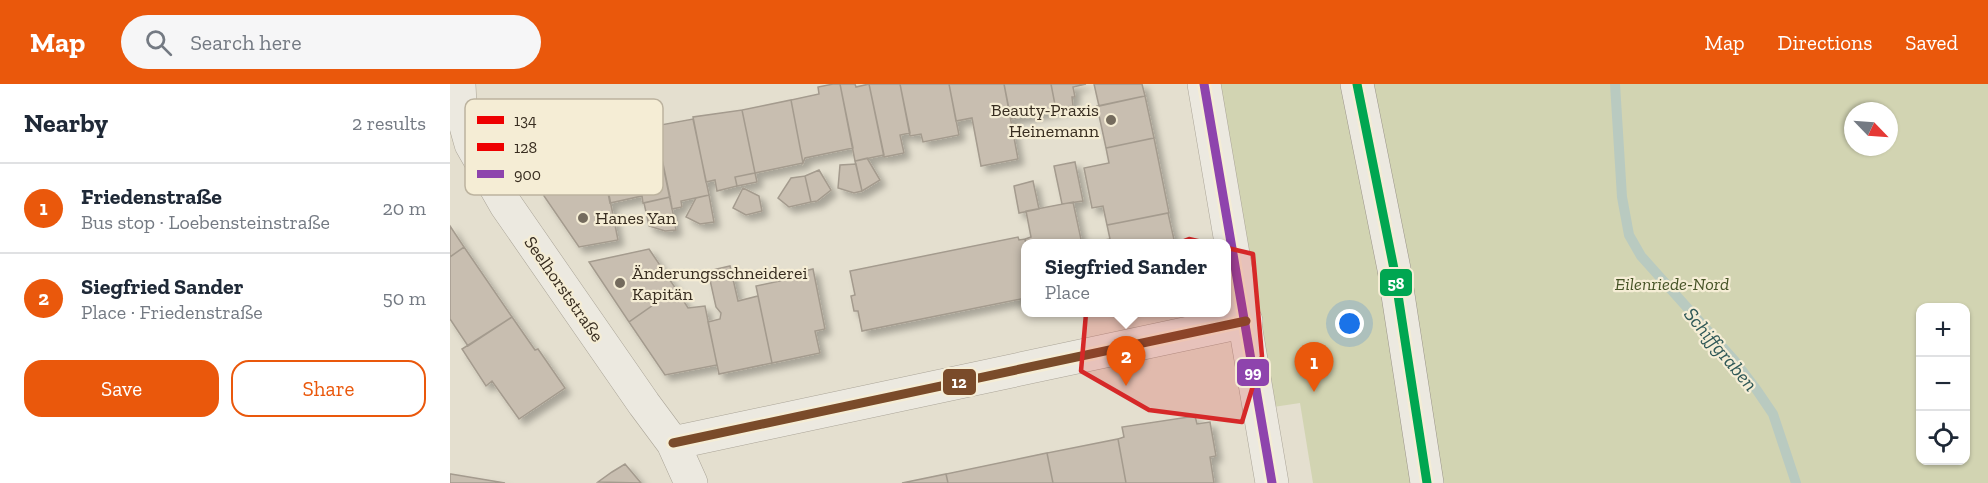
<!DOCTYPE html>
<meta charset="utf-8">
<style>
body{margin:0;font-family:"Zilla Slab",serif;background:#f6f6f7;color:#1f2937}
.controls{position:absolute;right:18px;bottom:18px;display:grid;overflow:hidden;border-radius:12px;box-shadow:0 2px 4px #0004}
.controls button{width:54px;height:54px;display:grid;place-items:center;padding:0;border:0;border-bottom:2px solid #e0e1e3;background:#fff;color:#1f2937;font:30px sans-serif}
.compass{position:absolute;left:1394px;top:18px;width:54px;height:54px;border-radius:50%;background:#fff;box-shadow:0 2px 4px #0004;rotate:115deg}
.you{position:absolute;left:900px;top:240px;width:21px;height:21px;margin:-15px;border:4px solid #fff;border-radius:50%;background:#1a73e8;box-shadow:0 0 0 9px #1a73e833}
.badge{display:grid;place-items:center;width:39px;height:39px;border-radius:50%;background:#ea580c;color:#fff;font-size:20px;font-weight:700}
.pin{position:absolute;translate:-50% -50px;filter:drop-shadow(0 2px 3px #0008)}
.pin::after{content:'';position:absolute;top:32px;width:21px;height:18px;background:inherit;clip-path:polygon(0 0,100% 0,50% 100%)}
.popup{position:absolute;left:571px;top:155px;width:210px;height:78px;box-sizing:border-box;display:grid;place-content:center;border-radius:12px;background:#fff;filter:drop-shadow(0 2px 4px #0005);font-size:20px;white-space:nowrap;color:#747a83}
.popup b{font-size:22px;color:#1f2937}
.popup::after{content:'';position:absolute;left:50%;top:100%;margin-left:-12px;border:12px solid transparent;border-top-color:#fff}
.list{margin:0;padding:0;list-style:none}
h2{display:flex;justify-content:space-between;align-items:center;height:78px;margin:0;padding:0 24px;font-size:26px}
h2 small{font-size:20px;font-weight:400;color:#747a83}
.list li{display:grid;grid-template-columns:39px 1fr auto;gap:18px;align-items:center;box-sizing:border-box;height:90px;padding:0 24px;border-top:2px solid #e0e1e3}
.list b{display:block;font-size:22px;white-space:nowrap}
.list p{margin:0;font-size:20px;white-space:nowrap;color:#747a83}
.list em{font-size:20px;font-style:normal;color:#747a83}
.actions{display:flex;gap:12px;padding:18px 24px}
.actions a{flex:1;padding:14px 0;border:2px solid #ea580c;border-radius:18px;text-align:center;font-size:21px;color:#ea580c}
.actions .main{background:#ea580c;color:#fff}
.icon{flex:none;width:33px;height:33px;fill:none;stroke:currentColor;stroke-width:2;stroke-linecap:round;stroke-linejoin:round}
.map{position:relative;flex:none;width:1538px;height:399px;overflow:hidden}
header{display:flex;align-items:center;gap:36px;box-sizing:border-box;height:84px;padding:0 30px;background:#ea580c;color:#fff}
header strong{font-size:28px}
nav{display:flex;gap:33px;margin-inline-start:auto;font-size:21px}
.search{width:420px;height:54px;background:#f6f6f7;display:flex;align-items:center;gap:15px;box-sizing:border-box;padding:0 21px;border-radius:33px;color:#747a83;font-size:22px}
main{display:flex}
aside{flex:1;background:#fff}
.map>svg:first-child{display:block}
.green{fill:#d2d4b2;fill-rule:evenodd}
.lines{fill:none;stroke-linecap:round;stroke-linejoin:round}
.stream{stroke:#b9cac0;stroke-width:10}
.building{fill:#c8beb0;stroke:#a49b8e;stroke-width:1.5;filter:url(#shadow)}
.street-casing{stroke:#aaa497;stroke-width:34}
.secondary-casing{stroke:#999388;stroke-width:34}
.street{stroke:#ece9e0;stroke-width:33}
.secondary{stroke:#ece9e0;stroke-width:33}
.bus-1-casing{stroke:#f5edd5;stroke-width:14}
.bus-2-casing{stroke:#f5edd5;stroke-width:14}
.bus-3-casing{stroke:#f5edd5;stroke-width:14}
.bus-1{stroke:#8e44ad;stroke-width:9}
.bus-2{stroke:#00a651;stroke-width:9}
.bus-3{stroke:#7a4b2a;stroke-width:9}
.marked{fill:#d62828;fill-opacity:0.2;stroke:#d62828;stroke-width:4.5;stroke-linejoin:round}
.poi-dot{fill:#746b5d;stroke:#f5edd5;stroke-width:2}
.labels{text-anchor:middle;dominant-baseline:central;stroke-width:4.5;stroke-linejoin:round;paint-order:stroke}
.poi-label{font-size:18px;fill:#382d20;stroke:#f5edd5;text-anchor:start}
.park-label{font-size:18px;font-style:italic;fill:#475427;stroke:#f5edd5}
.street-label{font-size:18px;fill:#382d20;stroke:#f5edd5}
.water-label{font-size:20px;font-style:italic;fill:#2f5857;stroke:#f5edd5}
.key{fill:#f5edd5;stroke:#bcb39f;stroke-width:1.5}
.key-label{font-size:16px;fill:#382d20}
.line-badge{stroke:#f5edd5;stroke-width:2}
.badge-label{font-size:16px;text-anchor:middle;font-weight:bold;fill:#fff}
</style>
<header>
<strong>Map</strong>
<div class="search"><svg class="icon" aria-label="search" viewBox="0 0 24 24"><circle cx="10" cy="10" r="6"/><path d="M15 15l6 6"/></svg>Search here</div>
<nav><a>Map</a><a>Directions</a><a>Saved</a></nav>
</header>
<main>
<aside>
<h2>Nearby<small>2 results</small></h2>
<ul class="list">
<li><span class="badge">1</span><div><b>Friedenstraße</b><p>Bus stop · Loebensteinstraße</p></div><em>20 m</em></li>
<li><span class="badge">2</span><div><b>Siegfried Sander</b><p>Place · Friedenstraße</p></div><em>50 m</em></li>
</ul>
<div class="actions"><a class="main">Save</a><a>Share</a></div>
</aside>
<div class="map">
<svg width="1538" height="399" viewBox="0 0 1538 399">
<defs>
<filter id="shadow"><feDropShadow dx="5.5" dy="5.5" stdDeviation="3" flood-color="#0004"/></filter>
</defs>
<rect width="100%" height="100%" fill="#e4dfcf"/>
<!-- green -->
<path class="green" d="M 754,0 L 1538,0 L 1538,399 L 863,399 L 850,319 L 811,325 ZM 1403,27 L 1439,27 L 1439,63 L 1403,63 ZM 1470,224 L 1516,224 L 1516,376 L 1470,376 Z"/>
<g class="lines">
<!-- stream -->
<path class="stream" d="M 1165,0 L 1172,113 L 1179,151 L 1191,172 L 1284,276 L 1306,305 L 1323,330 L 1346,399"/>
</g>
<!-- building -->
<path class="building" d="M 383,0 L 390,0 L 403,64 L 355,74 L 353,79 L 341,16 L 369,10 L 368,3 Z
M 390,0 L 405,0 L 406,3 L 419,0 L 434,71 L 405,77 Z
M 419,0 L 450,0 L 460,49 L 450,51 L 454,69 L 434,73 Z
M 450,0 L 499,0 L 509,51 L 473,58 L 471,50 L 460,52 Z
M 499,0 L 554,0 L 568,75 L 531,82 L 522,34 L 506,37 Z
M 554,0 L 601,0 L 606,26 L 561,35 Z
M 601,0 L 636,0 L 623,3 L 625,13 L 622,13 L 623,22 L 606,26 Z
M 644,0 L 692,0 L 695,12 L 649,22 Z
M 695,12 L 704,54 L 656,64 L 647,22 Z
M 341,16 L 353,79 L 305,89 L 292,26 Z
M 292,26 L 305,89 L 285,93 L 287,102 L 267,107 L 265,96 L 256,98 L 243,33 Z
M 182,35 L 191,37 L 193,45 L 205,42 L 220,113 L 193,119 L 192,112 L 160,119 L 147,54 L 169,50 L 167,43 L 174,36 Z
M 243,35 L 259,111 L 231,117 L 232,123 L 222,125 L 205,42 Z
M 134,44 L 135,54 L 147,51 L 168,156 L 129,163 L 94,112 L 90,93 L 81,93 L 74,82 L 74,66 L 83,64 L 82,55 L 98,52 L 99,61 L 119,57 L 118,48 Z
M 704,54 L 719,129 L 657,141 L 653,122 L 642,124 L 634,84 L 659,79 L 656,64 Z
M 417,74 L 430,96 L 412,107 L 405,77 Z
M 625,78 L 633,117 L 612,120 L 604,82 Z
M 406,80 L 412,107 L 404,109 L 388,104 L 390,81 Z
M 369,86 L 381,106 L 367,117 L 361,118 L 355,92 Z
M 305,89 L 307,98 L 287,102 L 285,93 Z
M 355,92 L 361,118 L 339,123 L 328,114 L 341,94 Z
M 583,97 L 589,125 L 569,129 L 564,102 Z
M 293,104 L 309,112 L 312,127 L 296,131 L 283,124 Z
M 259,111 L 264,138 L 250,140 L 236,133 L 246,114 Z
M 220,113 L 226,146 L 215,147 L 199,142 L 194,119 Z
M 623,118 L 632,160 L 576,160 L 575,155 L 581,153 L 576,127 Z
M 718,129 L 725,160 L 655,160 L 654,156 L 660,155 L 657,141 Z
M 0,142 L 14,163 L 0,173 Z
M 568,153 L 569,156 L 575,155 L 576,160 L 576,214 L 412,247 L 408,227 L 404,227 L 401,212 L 405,211 L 400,187 Z
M 14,163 L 62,233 L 18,262 L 0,235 L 0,173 Z
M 199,165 L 226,205 L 179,238 L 139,178 Z
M 280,182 L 288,217 L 308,212 L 322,279 L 269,290 L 258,238 L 270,235 L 271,229 L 266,223 L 258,187 Z
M 363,185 L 375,245 L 365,247 L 370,269 L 322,279 L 306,202 L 330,197 L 329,193 Z
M 226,205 L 238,224 L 255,222 L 267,281 L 215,291 L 179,238 Z
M 62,233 L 85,266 L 88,265 L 115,304 L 69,335 L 42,297 L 36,302 L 12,265 Z
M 745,332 L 747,340 L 760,338 L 766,372 L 760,373 L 764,399 L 676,399 L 668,355 L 674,353 L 672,343 Z
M 668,355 L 676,399 L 603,399 L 597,369 Z
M 597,369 L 603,399 L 498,399 L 496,390 Z
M 175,380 L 191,399 L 148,398 L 162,388 Z
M 0,390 L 1,390 L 55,399 L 0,399 Z
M 496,390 L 498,399 L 452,399 Z"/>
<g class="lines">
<defs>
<path id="street" d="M 9,0 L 10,21 L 21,60 L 56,121 L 194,320 L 223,359 L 241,399
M 754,0 L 822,399
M 223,359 L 796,237"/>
<path id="secondary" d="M 907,0 L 944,185 L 977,399"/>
</defs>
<!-- street casing -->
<use href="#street" class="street-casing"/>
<!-- secondary casing -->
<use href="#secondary" class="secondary-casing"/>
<!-- street -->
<use href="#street" class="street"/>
<!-- secondary -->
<use href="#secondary" class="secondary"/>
<defs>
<path id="bus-1" d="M 754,0 L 822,399"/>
<path id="bus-2" d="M 907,0 L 944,185 L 977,399"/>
<path id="bus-3" d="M 223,359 L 796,237"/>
</defs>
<!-- bus-1 casing -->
<use href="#bus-1" class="bus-1-casing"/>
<!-- bus-2 casing -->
<use href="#bus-2" class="bus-2-casing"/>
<!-- bus-3 casing -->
<use href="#bus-3" class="bus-3-casing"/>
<!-- bus-1 -->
<use href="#bus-1" class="bus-1"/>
<!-- bus-2 -->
<use href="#bus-2" class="bus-2"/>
<!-- bus-3 -->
<use href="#bus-3" class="bus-3"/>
</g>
<!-- marked area -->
<path class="marked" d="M 739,155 L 803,170 L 812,272 L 792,338 L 699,326 L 631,287 L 639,195 Z"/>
<!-- markers -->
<g class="poi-dot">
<circle cx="661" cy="36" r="6"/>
<circle cx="133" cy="134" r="6"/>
<circle cx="170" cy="199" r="6"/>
</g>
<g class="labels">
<!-- poi labels -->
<g class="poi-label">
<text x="649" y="26" text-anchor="end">Beauty-Praxis<tspan x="649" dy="21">Heinemann</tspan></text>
<text x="145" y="134">Hanes Yan</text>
<text x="182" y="189">Änderungsschneiderei<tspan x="182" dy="21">Kapitän</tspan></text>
</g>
<!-- park labels -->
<g class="park-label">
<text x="1222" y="200">Eilenriede-Nord</text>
</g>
<!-- street labels -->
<g class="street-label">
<text transform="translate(114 205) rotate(55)">Seelhorststraße</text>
</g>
<!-- water labels -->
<g class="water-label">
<text transform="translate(1271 265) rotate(50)">Schiffgraben</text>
</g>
</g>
<!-- legend -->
<rect x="15" y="15" width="198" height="96" rx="9" class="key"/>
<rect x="27" y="32" width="27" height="8" fill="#e00"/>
<rect x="27" y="59" width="27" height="8" fill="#e00"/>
<rect x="27" y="86" width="27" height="8" fill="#8e44ad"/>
<g class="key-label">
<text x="64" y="42">134</text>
<text x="64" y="69">128</text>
<text x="64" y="96">900</text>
</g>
<g class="line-badge">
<rect x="929" y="184" width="34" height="29" rx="6" fill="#00a651"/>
<rect x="786" y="274" width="34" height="29" rx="6" fill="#8e44ad"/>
<rect x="492" y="284" width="35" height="28" rx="6" fill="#7a4b2a"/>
</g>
<g class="badge-label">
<text x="946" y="205">58</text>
<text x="803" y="294">99</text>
<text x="509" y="304">12</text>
</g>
</svg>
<div class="controls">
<button>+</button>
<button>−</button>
<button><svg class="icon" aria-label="locate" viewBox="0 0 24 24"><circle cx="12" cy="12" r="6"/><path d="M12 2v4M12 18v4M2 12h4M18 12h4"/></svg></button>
</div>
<svg class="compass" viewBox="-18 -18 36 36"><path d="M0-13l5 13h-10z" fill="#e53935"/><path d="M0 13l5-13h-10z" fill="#747a83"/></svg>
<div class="you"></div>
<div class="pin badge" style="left:864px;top:308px">1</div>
<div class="pin badge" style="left:676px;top:302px">2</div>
<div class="popup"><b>Siegfried Sander</b>Place</div>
</div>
</main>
